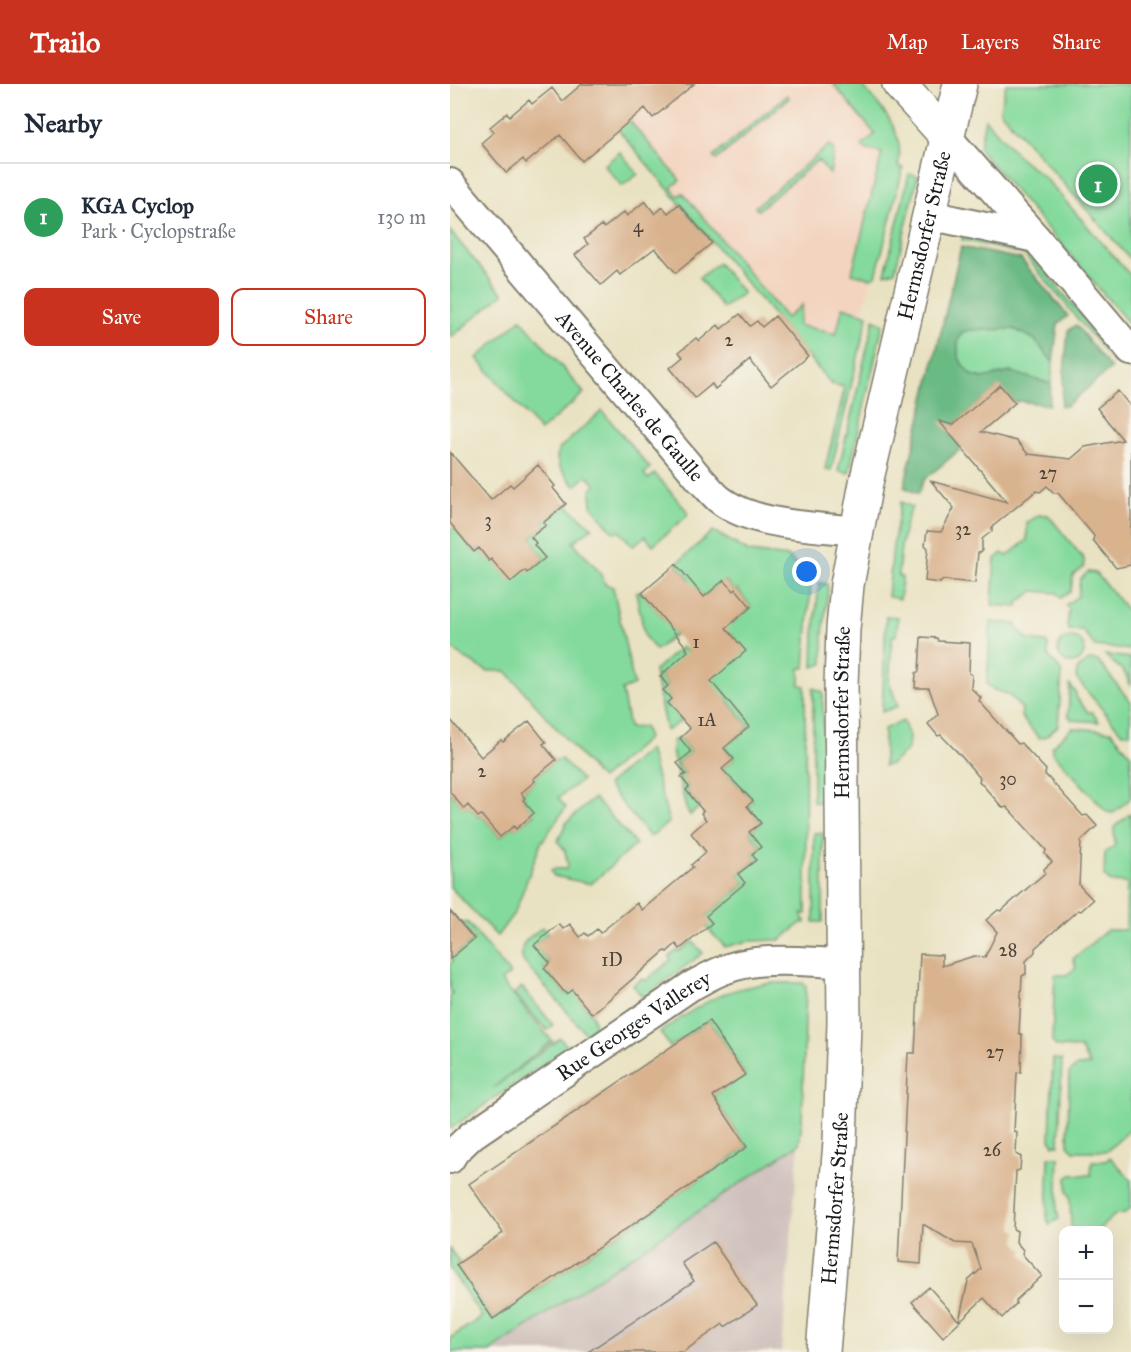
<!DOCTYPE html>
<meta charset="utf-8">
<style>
body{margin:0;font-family:"IM FELL Great Primer",serif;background:#f2f2f3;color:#1f2937}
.controls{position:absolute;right:18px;bottom:18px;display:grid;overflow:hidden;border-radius:12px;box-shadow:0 6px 24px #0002}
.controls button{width:54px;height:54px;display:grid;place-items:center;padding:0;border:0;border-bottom:2px solid #e0e1e3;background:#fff;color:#1f2937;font:30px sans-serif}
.you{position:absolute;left:357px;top:488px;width:21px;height:21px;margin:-15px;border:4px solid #fff;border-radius:50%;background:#1a73e8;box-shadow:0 0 0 9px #1a73e833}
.badge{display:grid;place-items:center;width:39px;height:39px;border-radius:50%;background:#c8321e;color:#fff;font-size:20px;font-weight:700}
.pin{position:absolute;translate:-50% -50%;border:3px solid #fff;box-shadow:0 2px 6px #0006}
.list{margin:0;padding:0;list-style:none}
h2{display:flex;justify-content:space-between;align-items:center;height:78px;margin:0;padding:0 24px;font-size:26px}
h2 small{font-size:20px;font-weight:400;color:#747a83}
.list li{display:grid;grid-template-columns:39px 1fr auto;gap:18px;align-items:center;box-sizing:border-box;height:108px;padding:0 24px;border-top:2px solid #e0e1e3}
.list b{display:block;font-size:22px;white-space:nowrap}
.list p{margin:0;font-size:20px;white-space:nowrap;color:#747a83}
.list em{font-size:20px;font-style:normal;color:#747a83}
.actions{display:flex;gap:12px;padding:18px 24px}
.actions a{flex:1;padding:14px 0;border:2px solid #c8321e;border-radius:12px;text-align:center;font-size:21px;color:#c8321e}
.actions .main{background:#c8321e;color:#fff}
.map{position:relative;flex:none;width:681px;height:1268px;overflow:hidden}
header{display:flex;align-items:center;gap:36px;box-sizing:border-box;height:84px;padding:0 30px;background:#c8321e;color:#fff}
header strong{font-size:28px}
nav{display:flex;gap:33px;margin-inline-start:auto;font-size:21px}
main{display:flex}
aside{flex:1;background:#fff}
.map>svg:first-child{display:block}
.built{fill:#f3d4bf}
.industrial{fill:#cfc0bb}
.green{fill:#84da9d;stroke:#507b5c;stroke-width:1.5}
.forest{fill:#6bba84;stroke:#446b50;stroke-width:1.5}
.building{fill:#d9b28e}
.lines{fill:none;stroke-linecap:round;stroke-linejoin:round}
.street-casing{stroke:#827f6f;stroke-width:32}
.secondary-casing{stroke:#827f6f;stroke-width:36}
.street{stroke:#fff;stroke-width:28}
.secondary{stroke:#fff;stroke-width:33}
.labels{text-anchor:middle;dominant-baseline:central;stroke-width:4.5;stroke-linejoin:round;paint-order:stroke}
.number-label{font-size:18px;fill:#4b4238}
.street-label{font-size:21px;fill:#1c1c1c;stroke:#f7f3e8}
</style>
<header>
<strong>Trailo</strong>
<nav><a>Map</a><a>Layers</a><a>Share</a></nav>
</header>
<main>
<aside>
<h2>Nearby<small></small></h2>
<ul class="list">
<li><span class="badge" style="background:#2e9e5b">1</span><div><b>KGA Cyclop</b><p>Park · Cyclopstraße</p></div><em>130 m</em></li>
</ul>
<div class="actions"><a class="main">Save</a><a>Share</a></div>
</aside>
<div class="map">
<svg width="681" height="1268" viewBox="0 0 681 1268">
<rect width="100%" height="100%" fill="#f7f3e8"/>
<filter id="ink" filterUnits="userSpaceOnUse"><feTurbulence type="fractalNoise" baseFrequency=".0167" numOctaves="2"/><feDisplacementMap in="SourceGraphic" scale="12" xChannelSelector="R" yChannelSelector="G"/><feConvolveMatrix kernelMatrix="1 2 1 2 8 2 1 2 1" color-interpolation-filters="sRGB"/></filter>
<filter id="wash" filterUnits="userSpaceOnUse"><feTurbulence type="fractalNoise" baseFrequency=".008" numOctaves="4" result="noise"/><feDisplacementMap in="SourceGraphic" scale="24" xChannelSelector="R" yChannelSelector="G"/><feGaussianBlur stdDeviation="1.35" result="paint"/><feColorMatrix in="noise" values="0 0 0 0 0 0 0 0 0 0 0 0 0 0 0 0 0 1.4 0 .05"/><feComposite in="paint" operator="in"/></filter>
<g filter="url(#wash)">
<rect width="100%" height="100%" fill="#e9e2c2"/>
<!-- built -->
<path class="built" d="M 129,0 L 411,0 L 443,38 L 451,70 L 395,303 L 381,300 Z"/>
<!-- industrial -->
<path class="industrial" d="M 349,1060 L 331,1268 L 39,1268 L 313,1084 Z"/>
<!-- green -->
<path class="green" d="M 383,0 L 411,0 C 432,25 456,47 448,82 L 453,84 L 426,192 L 421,194 L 402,189 L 432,69 L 414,65 L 412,62 L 425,50 Z
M 556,0 L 681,0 L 681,176 L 550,27 Z
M 149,1 L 230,96 L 221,104 L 228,112 L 233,109 L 336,234 L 352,221 L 348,241 L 386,250 L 393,223 L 418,231 L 381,386 L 375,385 L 395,303 L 381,300 L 136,7 Z
M 337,11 L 339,14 L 266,76 L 263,73 Z
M 535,35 L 567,71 L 596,95 L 681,192 L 681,242 L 529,65 Z
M 379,61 L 384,67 L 380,90 L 368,76 L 308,126 L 305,123 Z
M 170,68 L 188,90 L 172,102 L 154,81 Z
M 459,90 L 468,92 L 445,187 L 435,190 Z
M 0,147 L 53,210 L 0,254 Z
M 514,149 L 576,164 L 666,274 L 664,279 L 574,170 L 512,156 Z
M 268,179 L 293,209 L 273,224 L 249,194 Z
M 71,235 L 134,309 L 90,347 L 27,274 Z
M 424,235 L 433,240 L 399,389 L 388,387 Z
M 564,245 L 584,255 L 603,278 L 601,300 L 561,288 L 533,294 L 521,291 L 512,280 L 508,271 L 508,257 L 512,248 L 521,246 Z
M 152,327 L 200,384 L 194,390 L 198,395 L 205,390 L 237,427 L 237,432 L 203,461 L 195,452 L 183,462 L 169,447 L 163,448 L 142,422 L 141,406 L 146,401 L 137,392 L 125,402 C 115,390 101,379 110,364 Z
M 451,418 L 462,423 C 452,444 450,468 448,492 L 452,493 L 450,515 L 438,513 L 443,462 Z
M 116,420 L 142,444 L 123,458 L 149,487 L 155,500 L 163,503 L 184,601 L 172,606 L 179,644 L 194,643 L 198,654 L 151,695 L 56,587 L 37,587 L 12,573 L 0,562 L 0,445 L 4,443 L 24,468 L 29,464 L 39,476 L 41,475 L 75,486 L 77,488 L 95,474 L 84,461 L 86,459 L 81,453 L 95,442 L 93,439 Z
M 589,431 L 598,431 L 634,475 L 634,483 L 623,491 L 621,507 L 611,514 L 607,509 L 584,507 L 568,518 L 568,523 L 542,521 L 545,475 L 552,469 L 557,472 L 577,456 L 577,439 Z
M 263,447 L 299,468 L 339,473 L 355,492 L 355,498 L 361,498 L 355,584 L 350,584 L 350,601 L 355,602 L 356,830 L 352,830 L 353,836 L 356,836 L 356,839 L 351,839 L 331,856 L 298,857 L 275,863 L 256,843 L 256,832 L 295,799 L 288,790 L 306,776 L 302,770 L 311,763 L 299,748 L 311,739 L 297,722 L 303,717 L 272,685 L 284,675 L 272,660 L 281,658 L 299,643 L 279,618 L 255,597 L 295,567 L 281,550 L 270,544 L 283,538 L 301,523 L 287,505 L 284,507 L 275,496 L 254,513 L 246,504 L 242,507 L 239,495 L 226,480 Z
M 638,488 L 646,489 L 681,531 L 681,566 L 645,562 L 632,546 L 619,546 L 617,542 L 619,525 L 616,521 L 628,512 L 630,495 Z
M 369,499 L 377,500 L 378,507 L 373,551 L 373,580 L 363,583 L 364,550 Z
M 191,507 L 226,550 L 206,566 L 195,553 L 186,508 Z
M 436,532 L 448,533 L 446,552 L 442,552 L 439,598 L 448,622 L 432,628 Z
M 541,538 L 566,540 L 566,544 L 579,556 L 596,558 L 598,561 L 598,571 L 612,588 L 608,642 L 595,653 L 589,654 L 571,633 L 572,625 L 558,610 L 544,606 L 537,600 Z
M608 566a13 13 0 1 1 26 0a13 13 0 1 1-26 0Z
M 231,563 L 240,570 L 210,592 L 218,602 L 214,606 L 221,615 L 218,619 L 232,636 L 216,647 L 204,587 Z
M 655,571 L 681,574 L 681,602 L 678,598 C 677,586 663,580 655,571 Z
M 639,576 L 648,577 L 681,618 L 680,649 L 672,649 L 626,594 L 627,586 Z
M 620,601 L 626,609 L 626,613 L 638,628 L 642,628 L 649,638 L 622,636 L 618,631 Z
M 363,604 L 373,608 L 373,718 L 363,718 Z
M 453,637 L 459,652 L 458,665 L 441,680 L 434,682 L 434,645 Z
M 622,644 L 661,647 L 681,671 L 681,714 L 663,729 L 657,728 L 602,668 L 602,662 Z
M 230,654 L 241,668 L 227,679 L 236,690 L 232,693 L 239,703 L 236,706 L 250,723 L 240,731 L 236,724 L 222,667 L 223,657 Z
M 199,665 L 219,738 L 200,753 L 157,701 Z
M 111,675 L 132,696 L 108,714 L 116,723 L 91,759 L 65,828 L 47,852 L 0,803 L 0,708 L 14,724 L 18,721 L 28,733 L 31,731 L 50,753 L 64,742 L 66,744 L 84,730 L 73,716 L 75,714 L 71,709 L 85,697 L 83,695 L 106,676 Z
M 144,714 L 186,760 L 141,800 L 104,792 L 101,787 L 102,785 L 116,785 L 118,781 L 115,767 L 108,757 L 116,739 Z
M 681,729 L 681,1045 L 657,1067 L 624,1067 L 618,1061 L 619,989 L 627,982 L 640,981 L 630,964 L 607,963 L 602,958 L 605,891 L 616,891 L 626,884 L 623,875 L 657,846 L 676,846 L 677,799 L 661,798 L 654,792 L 655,769 L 665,761 L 664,743 Z
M 364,749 L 373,749 L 373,838 L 364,838 Z
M 14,838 L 18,839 L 60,890 L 51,897 L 102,957 L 43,1004 L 110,954 L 118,963 L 0,1045 L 0,912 L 3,910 L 0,906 L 0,880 L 3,877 L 1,874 L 24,856 L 11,840 Z
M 93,843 L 98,849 L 85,861 L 100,879 L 94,884 L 116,910 L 126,902 L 135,912 L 130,916 L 142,930 L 145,942 L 136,950 L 73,877 C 68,857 79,854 93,843 Z
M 242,857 L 253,869 L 193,914 L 183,901 L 191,895 L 195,897 L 221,876 L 219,873 L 227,866 L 229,868 Z
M 323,899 L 353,899 L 356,903 L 352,1038 L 349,1060 L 39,1268 L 0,1268 L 0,1254 L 32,1233 L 0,1185 L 0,1165 L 9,1178 L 6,1181 L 43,1235 L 297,1063 L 263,1012 L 295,990 L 259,937 L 220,963 L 210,948 C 252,920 271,904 323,899 Z
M 72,903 L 103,941 L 97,946 L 64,910 Z
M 603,975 L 612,976 L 609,1061 L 604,1061 L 600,1055 Z
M 599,1073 L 609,1073 L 607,1126 L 609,1135 L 599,1140 L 597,1134 Z
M 660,1073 L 681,1096 L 681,1124 L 675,1129 L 666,1130 L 648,1146 L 625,1146 L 621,1142 L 620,1112 L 617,1108 L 617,1094 L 621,1091 L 641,1091 L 642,1077 L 656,1077 Z"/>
<!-- forest -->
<path class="forest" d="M 511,163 L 571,175 L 618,232 L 608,240 L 603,278 L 584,255 L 564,245 L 521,246 L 512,248 L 508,257 L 508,271 L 512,280 L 521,291 L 533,294 L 561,288 L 601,300 L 599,321 L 568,317 L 565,319 L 550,302 L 497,346 L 512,364 L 474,396 L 468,410 L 454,403 Z
M 626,241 L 661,285 L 616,322 L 611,322 L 618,247 Z"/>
<g id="blocks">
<!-- building -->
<path class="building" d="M 132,0 L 244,0 L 203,34 L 195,24 L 132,77 L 110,51 L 76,79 L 73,75 L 56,89 L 31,59 L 44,48 L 40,43 L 57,29 L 60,32 L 79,16 L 82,20 L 102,4 L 112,17 Z
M 195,117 L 205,130 L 213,123 L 218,129 L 229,120 L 262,159 L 226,189 L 205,164 L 170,191 L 167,187 L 151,201 L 125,171 L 138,160 L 134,155 L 152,141 L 154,144 L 174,128 L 177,132 Z
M 290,230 L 300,242 L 307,237 L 312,243 L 325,232 L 358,272 L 321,302 L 300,276 L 265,305 L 262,300 L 245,314 L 220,284 L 233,273 L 229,268 L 246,254 L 249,257 L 268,241 L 271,245 Z
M 550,301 L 565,319 L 531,348 L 567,357 L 578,370 L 621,375 L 635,363 L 673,356 L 647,324 L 668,307 L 681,323 L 681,481 L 666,484 L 643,456 L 644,452 L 608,409 L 604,409 L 597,402 L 590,408 L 586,407 L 542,443 L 542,447 L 532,455 L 532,468 L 528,469 L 525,499 L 493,496 L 490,499 L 475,497 L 478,464 L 475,461 L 477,447 L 491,448 L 504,424 L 481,397 L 557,418 L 489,337 L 503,341 Z
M 0,368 L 41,416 L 60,400 L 63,403 L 88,381 L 105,402 L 103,404 L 116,420 L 93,439 L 96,441 L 81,453 L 86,459 L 84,461 L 95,474 L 77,489 L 75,486 L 61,498 L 41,475 L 39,477 L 29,464 L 24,468 L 0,439 Z
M 226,480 L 254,513 L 274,496 L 284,507 L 286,505 L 301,523 L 276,544 L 296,567 L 261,597 L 299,643 L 274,664 L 284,675 L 272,685 L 303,717 L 297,722 L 311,739 L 299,748 L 311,763 L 302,770 L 306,776 L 288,790 L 295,799 L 256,832 L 262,839 L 230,865 L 226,860 L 217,868 L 215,867 L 142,930 L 122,906 L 116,910 L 94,884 L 100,879 L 84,861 L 109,840 L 113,845 L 120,840 L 130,853 L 135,849 L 138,852 L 147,845 L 150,849 L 187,819 L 192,826 L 243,783 L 241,781 L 256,768 L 241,749 L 256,736 L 251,729 L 253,727 L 236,706 L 239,703 L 231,693 L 236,690 L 227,679 L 241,668 L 230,654 L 240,645 L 217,619 L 221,615 L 213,606 L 218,602 L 210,592 L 238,567 L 236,565 L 237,564 L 192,509 Z
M 471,553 L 487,554 L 488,557 L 520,559 L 519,589 L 522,591 L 521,604 L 531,614 L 529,617 L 568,660 L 571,659 L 596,686 L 595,690 L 633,732 L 637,731 L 647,742 L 631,757 L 629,801 L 643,816 L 631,827 L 628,826 L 585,864 L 585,868 L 576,877 L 576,890 L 572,892 L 569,949 L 572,951 L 571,988 L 567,989 L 564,1047 L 567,1049 L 566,1070 L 571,1073 L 570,1086 L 566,1087 L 563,1145 L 567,1147 L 566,1158 L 573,1166 L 572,1170 L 592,1192 L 566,1216 L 566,1220 L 552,1234 L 534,1214 L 493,1253 L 462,1218 L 479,1203 L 509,1237 L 518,1197 L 531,1185 L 522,1160 L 505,1159 L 473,1140 L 471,1180 L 448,1178 L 458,969 L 465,969 L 470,870 L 492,871 L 492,882 L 524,872 L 535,873 L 547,848 L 536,836 L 548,826 L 551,827 L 595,789 L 594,785 L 602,778 L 595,770 L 596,766 L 577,745 L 557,723 L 553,724 L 529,697 L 530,694 L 511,672 L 491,651 L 488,652 L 478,640 L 488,630 L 479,604 L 465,604 L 466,589 L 469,587 Z
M 0,635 L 31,673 L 51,656 L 53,658 L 79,637 L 96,658 L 93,660 L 106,676 L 83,695 L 85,697 L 71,709 L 75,714 L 73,716 L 84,729 L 66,745 L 64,742 L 50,753 L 31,731 L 28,733 L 18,721 L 14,725 L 0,708 Z
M 0,827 L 24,855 L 0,875 Z
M 259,937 L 295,991 L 263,1012 L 297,1063 L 43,1235 L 6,1181 L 53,1149 L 19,1100 Z
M 263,1158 L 307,1221 L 275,1243 L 273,1240 L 233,1268 L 138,1268 L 244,1197 L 232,1179 Z"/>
</g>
</g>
<g filter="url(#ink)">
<use href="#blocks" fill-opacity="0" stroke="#827f6f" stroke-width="1.5"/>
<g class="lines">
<defs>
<g id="street">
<path d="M 497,53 L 586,154 L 681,267"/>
<path id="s1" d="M 0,99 L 249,394 C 256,401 262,409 269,415 C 303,442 364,442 406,447"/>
<path d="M 479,131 L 586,154"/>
<path id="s2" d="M 0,1075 L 5,1067 L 22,1051 L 241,902 C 251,897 261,891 271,887 C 307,871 354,878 393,879"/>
</g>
<g id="secondary">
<path d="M 449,0 L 497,53"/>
<path id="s3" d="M 373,1268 L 390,1058 L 394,939 L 391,601 L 393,545 L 397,501 L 416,399 L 510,0"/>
</g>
</defs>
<!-- street casing -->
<use href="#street" class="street-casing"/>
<!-- secondary casing -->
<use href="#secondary" class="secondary-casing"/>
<!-- street -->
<use href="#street" class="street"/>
<!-- secondary -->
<use href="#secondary" class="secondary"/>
</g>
</g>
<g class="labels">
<!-- number labels -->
<g class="number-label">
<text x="188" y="142">4</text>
<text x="279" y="256">2</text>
<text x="598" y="389">27</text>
<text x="38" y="436">3</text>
<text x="513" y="445">32</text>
<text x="246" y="558">1</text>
<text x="257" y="636">1A</text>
<text x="32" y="687">2</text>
<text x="558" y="695">30</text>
<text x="558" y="866">28</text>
<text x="162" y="876">1D</text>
<text x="545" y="968">27</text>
<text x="542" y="1066">26</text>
</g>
<!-- street labels -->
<g class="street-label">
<text stroke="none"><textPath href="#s3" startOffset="1126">Hermsdorfer Straße</textPath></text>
<text stroke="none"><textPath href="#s1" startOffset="279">Avenue Charles de Gaulle</textPath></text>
<text stroke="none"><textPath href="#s3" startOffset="640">Hermsdorfer Straße</textPath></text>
<text stroke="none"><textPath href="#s2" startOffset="228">Rue Georges Vallerey</textPath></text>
<text stroke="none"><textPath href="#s3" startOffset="154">Hermsdorfer Straße</textPath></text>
</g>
</g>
</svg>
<div class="controls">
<button>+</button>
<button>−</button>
</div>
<div class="you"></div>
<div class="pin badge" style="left:648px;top:100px;background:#2e9e5b">1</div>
</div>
</main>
